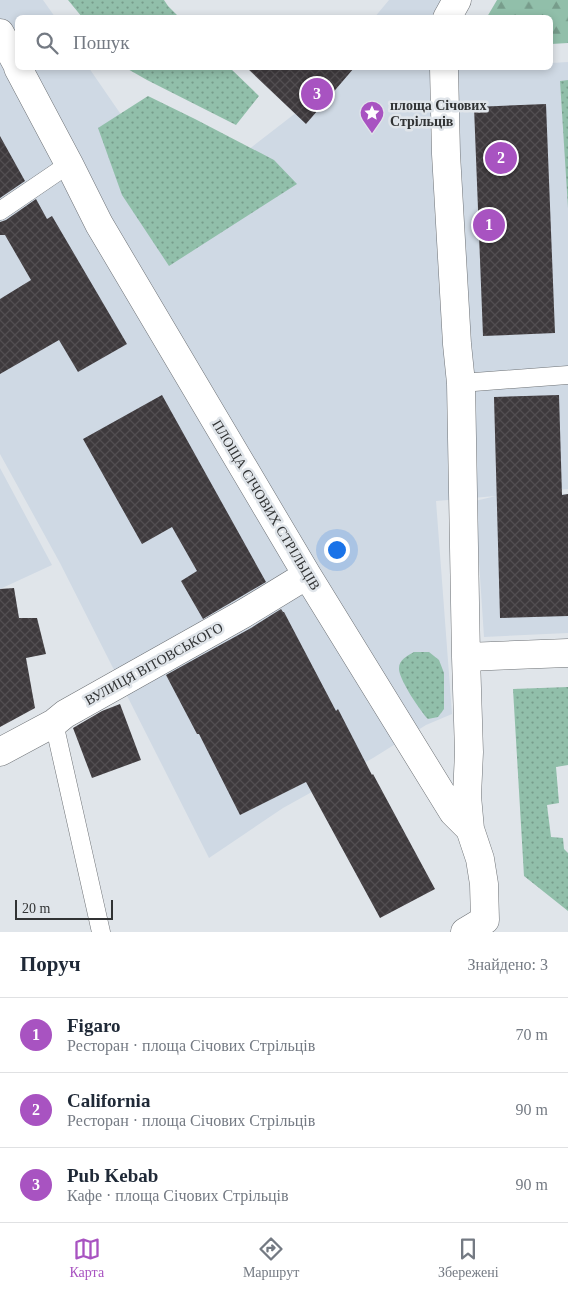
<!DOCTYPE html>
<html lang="uk">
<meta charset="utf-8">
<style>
body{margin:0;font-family:"Times New Roman",serif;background:#f6f6f7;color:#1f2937}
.scale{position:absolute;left:15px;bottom:12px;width:98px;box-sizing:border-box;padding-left:5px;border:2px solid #313334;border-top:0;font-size:14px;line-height:18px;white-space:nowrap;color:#313334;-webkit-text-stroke:4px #e0e5ea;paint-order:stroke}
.you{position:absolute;left:336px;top:549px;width:18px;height:18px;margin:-12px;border:4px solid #fff;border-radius:50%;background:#1a73e8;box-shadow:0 0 0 8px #1a73e833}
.badge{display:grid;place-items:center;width:32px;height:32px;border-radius:50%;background:#a853c1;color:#fff;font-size:16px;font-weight:700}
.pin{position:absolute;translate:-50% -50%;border:2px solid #fff;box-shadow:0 1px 5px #0006}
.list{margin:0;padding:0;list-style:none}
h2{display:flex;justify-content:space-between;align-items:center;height:65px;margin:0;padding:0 20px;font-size:21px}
h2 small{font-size:16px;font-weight:400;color:#747a83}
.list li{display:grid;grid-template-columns:32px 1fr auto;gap:15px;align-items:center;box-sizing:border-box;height:75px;padding:0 20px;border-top:1px solid #e0e1e3}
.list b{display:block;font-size:19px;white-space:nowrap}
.list p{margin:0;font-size:16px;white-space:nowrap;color:#747a83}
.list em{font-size:16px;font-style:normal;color:#747a83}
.icon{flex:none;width:28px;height:28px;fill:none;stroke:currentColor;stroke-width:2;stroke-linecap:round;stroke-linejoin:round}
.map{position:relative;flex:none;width:568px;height:932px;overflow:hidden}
.search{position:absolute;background:#fff;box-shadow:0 2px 8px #0003;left:15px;right:15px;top:15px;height:55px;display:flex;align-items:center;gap:12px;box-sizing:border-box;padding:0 18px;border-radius:8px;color:#747a83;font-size:19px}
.sheet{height:290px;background:#fff}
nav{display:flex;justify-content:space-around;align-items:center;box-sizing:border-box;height:70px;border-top:1px solid #e0e1e3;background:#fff;font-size:14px;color:#747a83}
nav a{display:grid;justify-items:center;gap:2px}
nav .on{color:#a853c1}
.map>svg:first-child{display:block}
.built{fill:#cfd9e4}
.grass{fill:url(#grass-dots)}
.forest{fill:url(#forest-firs)}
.building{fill:url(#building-cross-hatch)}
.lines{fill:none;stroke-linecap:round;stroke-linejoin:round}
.lane-casing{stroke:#6d7175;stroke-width:19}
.street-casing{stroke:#6d7175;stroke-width:29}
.lane{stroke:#fff;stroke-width:18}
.street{stroke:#fff;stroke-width:28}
.labels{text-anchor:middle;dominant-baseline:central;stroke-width:5;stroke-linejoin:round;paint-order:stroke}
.poi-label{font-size:14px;font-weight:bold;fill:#313334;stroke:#e0e5ea;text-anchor:start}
.street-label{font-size:14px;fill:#313334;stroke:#e0e5ea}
</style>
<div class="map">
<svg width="568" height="932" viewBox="0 0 568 932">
<defs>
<pattern id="grass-dots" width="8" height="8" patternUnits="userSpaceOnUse" patternTransform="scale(1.25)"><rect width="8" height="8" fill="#91bfaa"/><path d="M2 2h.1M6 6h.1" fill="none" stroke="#779c8b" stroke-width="1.8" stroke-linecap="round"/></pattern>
<pattern id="forest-firs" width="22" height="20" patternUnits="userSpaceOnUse" patternTransform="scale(1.25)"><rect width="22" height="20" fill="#91bfaa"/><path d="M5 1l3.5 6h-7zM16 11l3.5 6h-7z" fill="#779c8b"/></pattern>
<pattern id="building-cross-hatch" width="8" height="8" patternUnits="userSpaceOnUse" patternTransform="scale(1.25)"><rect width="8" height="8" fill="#3e3a3d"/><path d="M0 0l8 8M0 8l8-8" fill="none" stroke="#524e51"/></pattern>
</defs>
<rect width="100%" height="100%" fill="#e0e5ea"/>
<!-- built -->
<path class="built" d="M 0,0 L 43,0 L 55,17 L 18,18 L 18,68 L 89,68 L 181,202 L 297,112 L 334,68 L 550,68 L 551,63 L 568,62 L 568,489 L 499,495 L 568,494 L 568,633 L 484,637 L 475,501 L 496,496 L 436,501 L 452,714 L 426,725 L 373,758 L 283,808 L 209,858 L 60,563 L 0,454 Z
M 389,0 L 442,0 L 448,18 L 374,18 Z
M 0,468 L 52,565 L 0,589 Z"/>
<!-- grass -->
<path class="grass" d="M 68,0 L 164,0 L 168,6 L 179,17 L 82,17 Z
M 126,68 L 230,68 L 259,96 L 236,125 L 147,80 Z
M 568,80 L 568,208 L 560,81 Z
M 148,96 L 195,119 L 274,160 L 297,184 L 169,266 L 122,195 L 98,128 Z
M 414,652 L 429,652 L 439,660 L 444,673 L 444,709 L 438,717 L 428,719 C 421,712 398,678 399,668 C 399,660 407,656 414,652 Z
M 568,687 L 568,765 L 556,767 L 559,803 L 547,805 L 551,837 L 563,838 L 564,849 L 568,853 L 568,911 L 524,876 L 513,689 Z"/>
<!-- forest -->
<path class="forest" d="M 497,0 L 568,0 L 568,43 L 551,44 L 550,18 L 487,17 Z"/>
<!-- building -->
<path class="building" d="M 247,68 L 354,68 L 306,124 Z
M 546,104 L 555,333 L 483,336 L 474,107 Z
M 0,136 L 25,181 L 0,198 Z
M 36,199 L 47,219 L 52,216 L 127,344 L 78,372 L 59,340 L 0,374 L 0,299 L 31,280 L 5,235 L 0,235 L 0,222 L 6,220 Z
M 162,395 L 266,582 L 203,619 L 181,581 L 197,571 L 172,527 L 142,544 L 83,439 Z
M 559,395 L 562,495 L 568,494 L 568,616 L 500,618 L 494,397 Z
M 14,588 L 19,618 L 37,618 L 46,654 L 26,658 L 35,708 L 0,727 L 0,589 Z
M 281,609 L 283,612 L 284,612 L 336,711 L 338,709 L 372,775 L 373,774 L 435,889 L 380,918 L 306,782 L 240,815 L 199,734 L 197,734 L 166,675 L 251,628 Z
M 120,704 L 141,760 L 92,778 L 73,728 L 102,711 Z"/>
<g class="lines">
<defs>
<path id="lane" d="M 0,211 L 69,164
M 461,383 L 568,375
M 54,723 L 101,932"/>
<path id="street" d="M 447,18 L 457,0
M 0,33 L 18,66
M 18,68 L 69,164 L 99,224 L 307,575 L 453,812 L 470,829
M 444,68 L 446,154 L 457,344 L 461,383 L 466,657 L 469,752 L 467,796 L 470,829 L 480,859 L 484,884 L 485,920 L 465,932
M 466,657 L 568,653
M 0,752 L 54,723 L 65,714 L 243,614 L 307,575"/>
</defs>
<!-- lane casing -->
<use href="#lane" class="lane-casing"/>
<!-- street casing -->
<use href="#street" class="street-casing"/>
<!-- lane -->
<use href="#lane" class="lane"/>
<!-- street -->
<use href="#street" class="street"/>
</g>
<!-- icons -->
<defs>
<symbol id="sight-pin" viewBox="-11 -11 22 30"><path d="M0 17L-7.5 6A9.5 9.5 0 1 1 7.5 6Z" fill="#a853c1" stroke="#e0e5ea"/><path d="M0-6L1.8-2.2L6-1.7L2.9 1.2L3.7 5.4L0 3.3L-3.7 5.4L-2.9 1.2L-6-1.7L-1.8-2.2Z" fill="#fff"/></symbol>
</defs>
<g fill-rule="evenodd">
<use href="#sight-pin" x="358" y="99" width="28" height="38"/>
</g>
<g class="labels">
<!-- poi labels -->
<g class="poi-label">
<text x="390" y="105">площа Січових<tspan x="390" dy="16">Стрільців</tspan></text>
</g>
<!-- street labels -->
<g class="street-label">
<text transform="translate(266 505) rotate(59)">ПЛОЩА СІЧОВИХ СТРІЛЬЦІВ</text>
<text transform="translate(154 664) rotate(-29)">ВУЛИЦЯ ВІТОВСЬКОГО</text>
</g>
</g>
</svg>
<div class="scale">20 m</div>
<div class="you"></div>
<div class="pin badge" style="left:489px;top:225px">1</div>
<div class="pin badge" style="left:501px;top:158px">2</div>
<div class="pin badge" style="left:317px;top:94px">3</div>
<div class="search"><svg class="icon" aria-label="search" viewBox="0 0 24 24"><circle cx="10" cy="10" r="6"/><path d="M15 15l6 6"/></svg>Пошук</div>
</div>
<section class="sheet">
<h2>Поруч<small>Знайдено: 3</small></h2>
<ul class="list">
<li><span class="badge">1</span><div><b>Figaro</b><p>Ресторан · площа Січових Стрільців</p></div><em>70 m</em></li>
<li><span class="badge">2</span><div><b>California</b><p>Ресторан · площа Січових Стрільців</p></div><em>90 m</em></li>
<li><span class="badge">3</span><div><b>Pub Kebab</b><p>Кафе · площа Січових Стрільців</p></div><em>90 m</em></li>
</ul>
</section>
<nav>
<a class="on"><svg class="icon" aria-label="map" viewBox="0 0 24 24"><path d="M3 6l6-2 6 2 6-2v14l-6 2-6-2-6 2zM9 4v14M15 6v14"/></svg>Карта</a>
<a><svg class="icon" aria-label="directions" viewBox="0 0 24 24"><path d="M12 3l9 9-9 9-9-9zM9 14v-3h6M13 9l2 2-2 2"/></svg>Маршрут</a>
<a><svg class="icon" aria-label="saved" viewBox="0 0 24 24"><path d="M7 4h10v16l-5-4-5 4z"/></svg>Збережені</a>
</nav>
